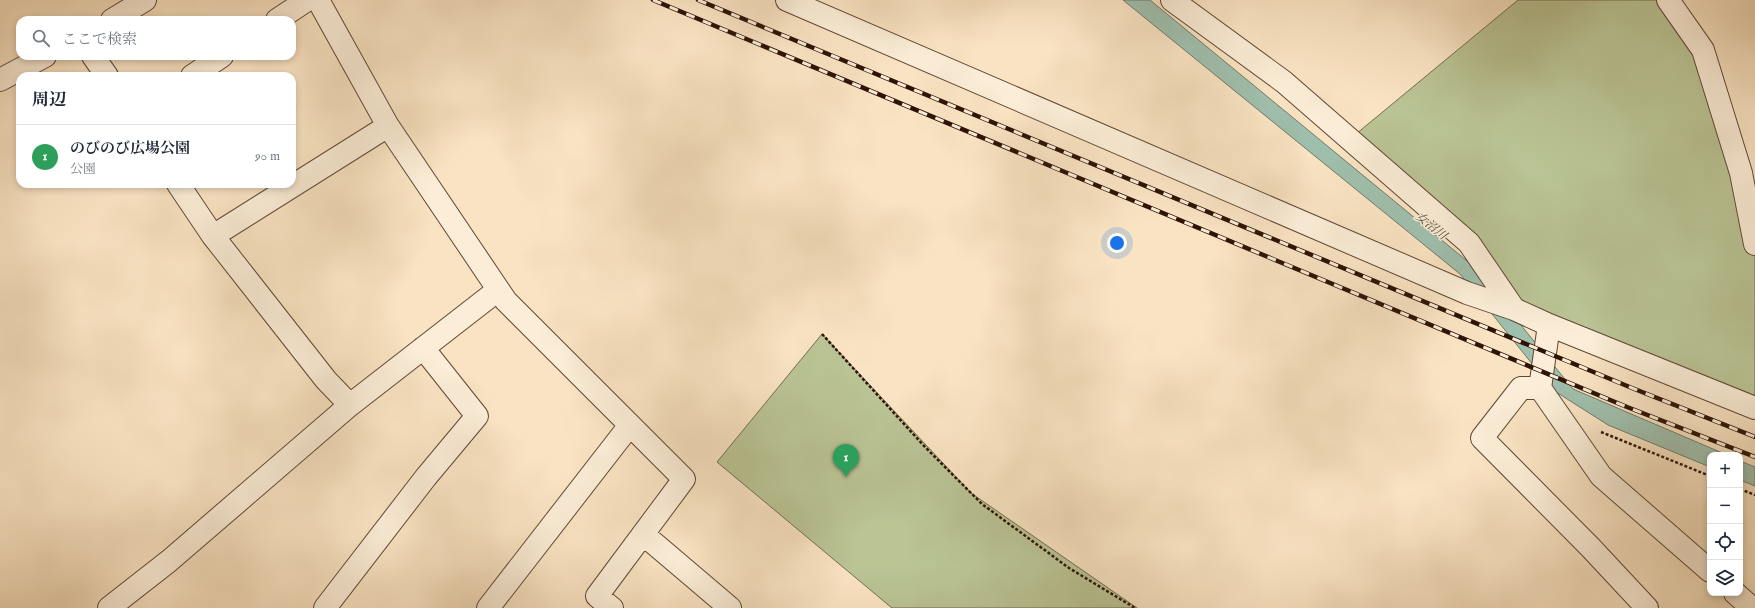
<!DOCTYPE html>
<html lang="ja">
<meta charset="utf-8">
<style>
body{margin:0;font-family:"IM FELL English","Noto Serif JP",serif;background:#f2f2f3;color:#1f2937}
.controls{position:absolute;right:12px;bottom:12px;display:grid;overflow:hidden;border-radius:8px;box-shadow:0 2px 6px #0003}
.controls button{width:36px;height:36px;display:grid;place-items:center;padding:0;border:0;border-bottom:1px solid #e0e1e3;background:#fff;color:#1f2937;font:20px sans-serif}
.you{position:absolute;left:1117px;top:243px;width:14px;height:14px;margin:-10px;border:3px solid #fff;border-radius:50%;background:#1a73e8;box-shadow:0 0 0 6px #1a73e833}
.badge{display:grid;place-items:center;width:26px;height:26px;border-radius:50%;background:#b45309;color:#fff;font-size:13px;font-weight:700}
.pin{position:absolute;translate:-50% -33px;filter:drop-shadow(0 1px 2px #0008)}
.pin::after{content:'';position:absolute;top:21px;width:14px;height:12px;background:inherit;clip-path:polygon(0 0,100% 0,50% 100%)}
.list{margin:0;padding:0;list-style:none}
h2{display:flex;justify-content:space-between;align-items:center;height:52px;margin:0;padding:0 16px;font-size:17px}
h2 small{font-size:13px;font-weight:400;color:#747a83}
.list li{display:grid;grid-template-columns:26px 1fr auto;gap:12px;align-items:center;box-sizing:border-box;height:64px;padding:0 16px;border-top:1px solid #e0e1e3}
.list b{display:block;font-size:15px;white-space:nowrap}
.list p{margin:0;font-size:13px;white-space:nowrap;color:#747a83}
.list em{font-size:13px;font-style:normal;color:#747a83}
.icon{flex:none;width:22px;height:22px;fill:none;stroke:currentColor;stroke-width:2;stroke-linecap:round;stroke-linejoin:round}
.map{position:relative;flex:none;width:1755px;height:608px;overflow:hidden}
.search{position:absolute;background:#fff;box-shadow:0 2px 6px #0003;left:16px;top:16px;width:280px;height:44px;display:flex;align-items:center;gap:10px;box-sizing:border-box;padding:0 14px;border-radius:12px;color:#747a83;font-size:15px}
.panel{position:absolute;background:#fff;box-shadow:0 2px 6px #0003;left:16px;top:72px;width:280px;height:116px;border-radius:12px}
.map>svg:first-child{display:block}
.green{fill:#bac495;stroke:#746c4e}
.water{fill:#9fbfad;stroke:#717a6a}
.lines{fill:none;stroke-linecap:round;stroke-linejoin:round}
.minor-casing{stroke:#604735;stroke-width:24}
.path{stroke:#2d1306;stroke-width:2.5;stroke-dasharray:3 2;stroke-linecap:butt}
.minor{stroke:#fbedd7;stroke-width:22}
.rail-casing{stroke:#2d1306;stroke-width:4.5}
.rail{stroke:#fbedd7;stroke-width:3;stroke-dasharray:9;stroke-linecap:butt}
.labels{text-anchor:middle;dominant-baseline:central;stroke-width:3;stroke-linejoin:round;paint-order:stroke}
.water-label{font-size:12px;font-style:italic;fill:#554f40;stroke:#fbedd7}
</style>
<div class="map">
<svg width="1755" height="608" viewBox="0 0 1755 608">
<rect width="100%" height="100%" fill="#f9e3c2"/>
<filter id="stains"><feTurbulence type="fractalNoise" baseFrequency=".005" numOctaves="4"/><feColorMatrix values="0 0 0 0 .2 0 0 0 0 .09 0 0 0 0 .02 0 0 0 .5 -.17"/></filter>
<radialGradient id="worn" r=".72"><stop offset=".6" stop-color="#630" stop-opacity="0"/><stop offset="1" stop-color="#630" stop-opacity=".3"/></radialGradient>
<!-- green -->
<path class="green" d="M 1518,0 L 1663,0 L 1703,50 L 1755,244 L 1755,408 L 1514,309 L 1469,243 L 1350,139 Z
M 822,334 L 971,493 L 1137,608 L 892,608 L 717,462 Z"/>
<!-- water -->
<path class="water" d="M 1123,0 L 1150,0 L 1472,265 L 1573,389 L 1727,455 L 1710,455 L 1710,467 L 1608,425 L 1553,390 L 1460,274 Z
M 1740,461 L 1755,467 L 1755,486 L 1740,480 Z"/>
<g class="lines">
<defs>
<path id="minor" d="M 318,0 L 388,126 L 506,301 L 684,479 L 597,596 L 612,608
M 787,0 L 1467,293 L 1514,309 L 1549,325 L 1755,408
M 1172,0 L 1284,82 L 1469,243 L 1514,309
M 1668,0 L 1703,50 L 1741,173 L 1755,244
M 112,20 L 145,0
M 277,20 L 307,0
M 93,56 L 107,76
M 192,76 L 222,56
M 0,80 L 45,56
M 178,184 L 213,236 L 326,380 L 350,405
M 213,236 L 388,126
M 1549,325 L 1540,388 L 1601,476 L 1710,571
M 1540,388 L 1521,388 L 1482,438 L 1591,548 L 1647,608
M 643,534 L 730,608
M 1735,593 L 1752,608
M 109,608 L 169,561 L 350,405 L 498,290
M 325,608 L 426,477 L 477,416 L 423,348
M 488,608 L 630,425"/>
</defs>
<!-- minor casing -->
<use href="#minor" class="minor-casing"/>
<!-- path -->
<path class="path" d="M 822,334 L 925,447 L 982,504 L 1069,568 L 1135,608
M 1601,432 L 1710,476
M 1740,489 L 1755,495"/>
<!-- minor -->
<use href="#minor" class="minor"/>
<defs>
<path id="rail" d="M 653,0 L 1627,407 L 1755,457
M 698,0 L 1632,388 L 1755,437"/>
</defs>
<!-- rail casing -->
<use href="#rail" class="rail-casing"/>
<!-- rail -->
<use href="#rail" class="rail"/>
</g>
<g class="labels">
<!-- water labels -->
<g class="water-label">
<text transform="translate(1431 226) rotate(39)">女沼川</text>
</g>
</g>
<rect width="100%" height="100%" filter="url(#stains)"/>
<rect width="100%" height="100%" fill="url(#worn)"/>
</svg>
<div class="controls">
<button>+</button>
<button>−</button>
<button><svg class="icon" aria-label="locate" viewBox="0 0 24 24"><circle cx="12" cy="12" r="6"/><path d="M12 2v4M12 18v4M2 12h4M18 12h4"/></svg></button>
<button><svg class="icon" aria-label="layers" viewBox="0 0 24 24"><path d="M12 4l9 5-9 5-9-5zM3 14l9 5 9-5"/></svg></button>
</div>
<div class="you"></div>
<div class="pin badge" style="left:846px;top:477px;background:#2e9e5b">1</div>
<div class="search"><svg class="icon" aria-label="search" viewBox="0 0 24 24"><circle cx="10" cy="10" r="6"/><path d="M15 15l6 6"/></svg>ここで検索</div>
<section class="panel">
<h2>周辺<small></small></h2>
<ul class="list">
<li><span class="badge" style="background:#2e9e5b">1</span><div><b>のびのび広場公園</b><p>公園</p></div><em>90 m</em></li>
</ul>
</section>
</div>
